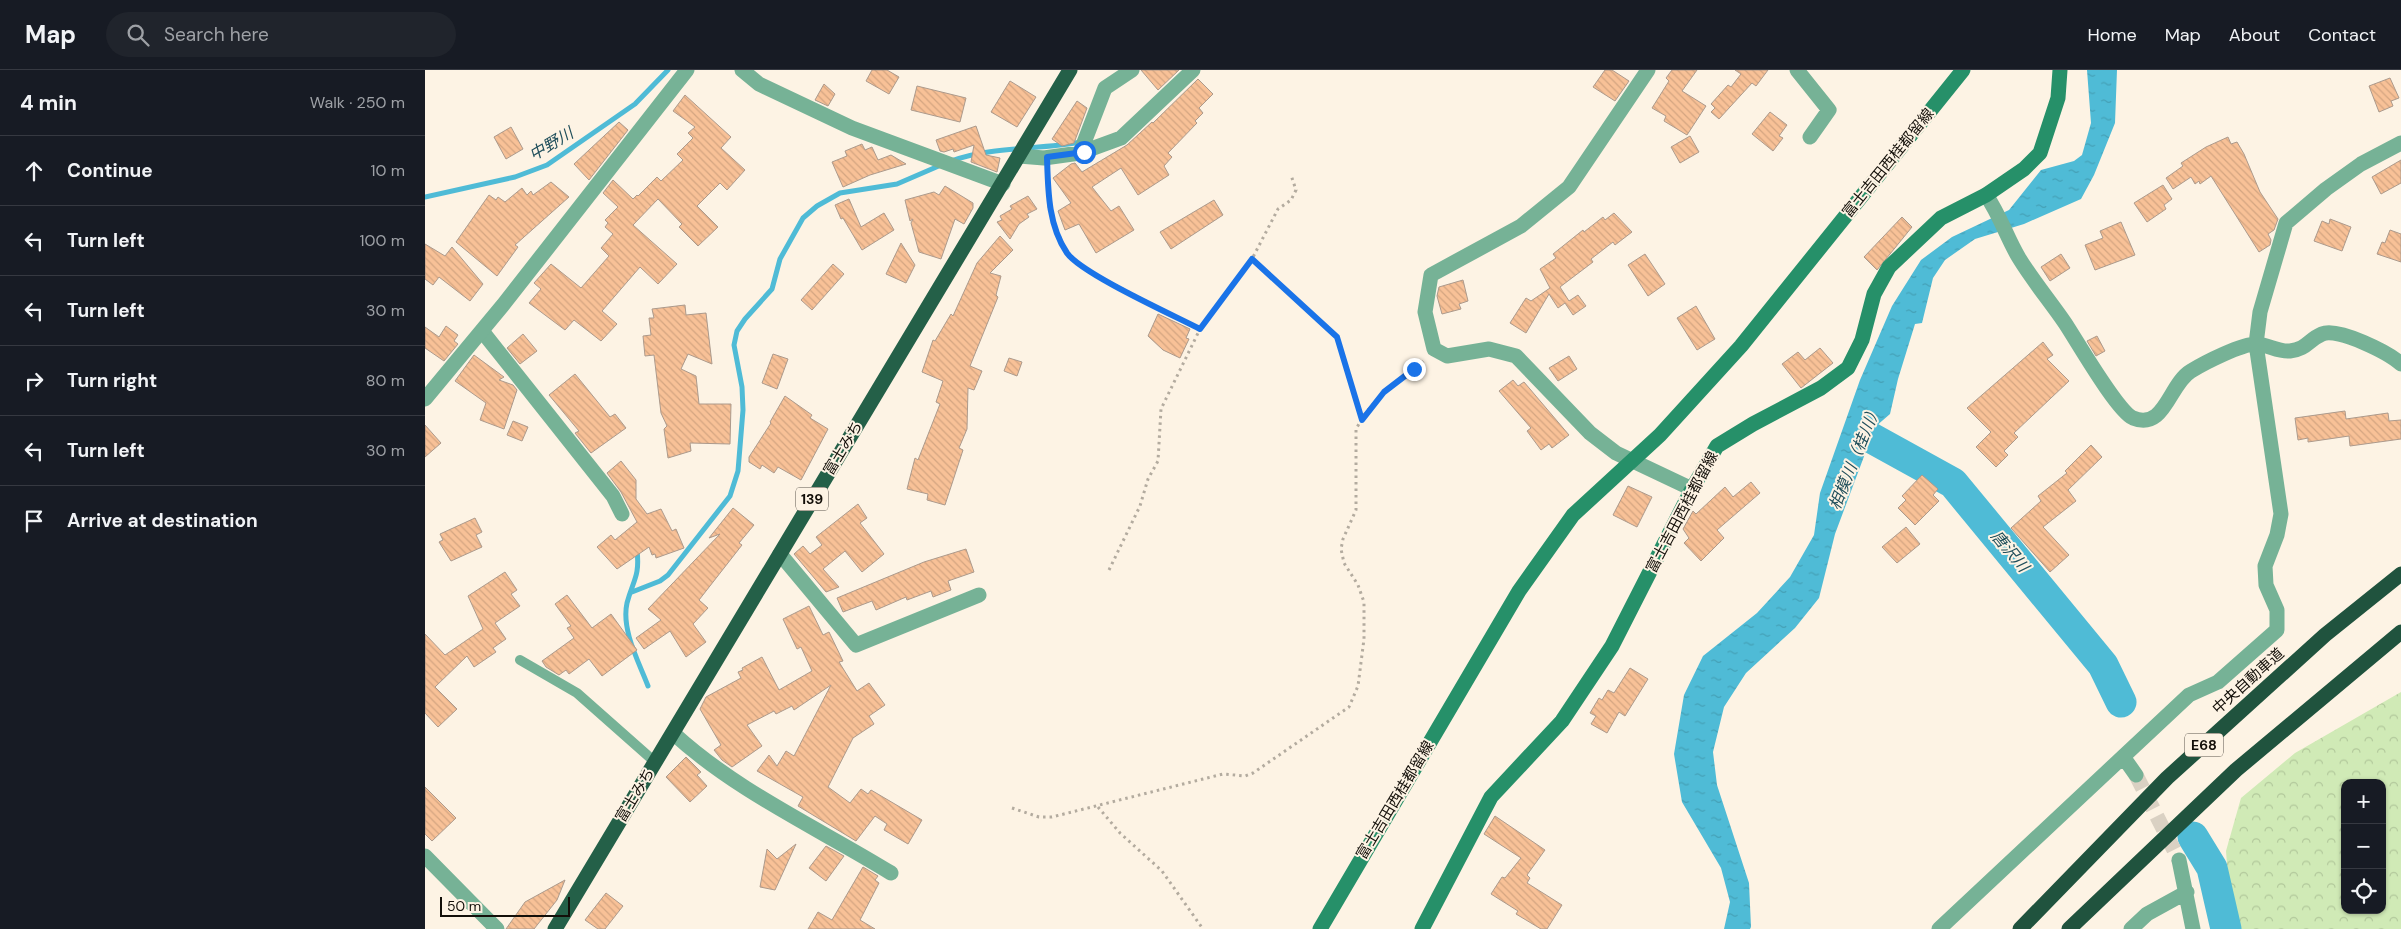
<!DOCTYPE html>
<meta charset="utf-8">
<style>
body{margin:0;font-family:"DM Sans","Noto Sans JP",sans-serif;background:#20242c;color:#f1f3f6}
.controls{position:absolute;right:15px;bottom:15px;display:grid;overflow:hidden;border-radius:10px;box-shadow:0 1px 4px #0004}
.controls button{width:45px;height:45px;display:grid;place-items:center;padding:0;border:0;border-bottom:1px solid #363941;background:#171b24;color:#f1f3f6;font:25px sans-serif}
.scale{position:absolute;left:15px;bottom:12px;width:130px;box-sizing:border-box;padding-left:5px;border:2px solid #130f09;border-top:0;font-size:14px;line-height:18px;white-space:nowrap;color:#130f09;-webkit-text-stroke:4px #fdf3e4;paint-order:stroke}
.stop{position:absolute;width:15px;height:15px;margin:-11px;border:4px solid #1a73e8;border-radius:50%;background:#fff}
.stop.end{background:#1a73e8;border-color:#fff;box-shadow:0 1px 5px #0008}
.list{margin:0;padding:0;list-style:none}
h2{display:flex;justify-content:space-between;align-items:center;height:65px;margin:0;padding:0 20px;font-size:21px}
h2 small{font-size:16px;font-weight:400;color:#9ea1a6}
.list li{display:grid;grid-template-columns:32px 1fr auto;gap:15px;align-items:center;box-sizing:border-box;height:70px;padding:0 20px;border-top:1px solid #363941}
.list b{display:block;font-size:19px;white-space:nowrap}
.list em{font-size:16px;font-style:normal;color:#9ea1a6}
.icon{flex:none;width:28px;height:28px;fill:none;stroke:currentColor;stroke-width:2;stroke-linecap:round;stroke-linejoin:round}
.map{position:relative;flex:none;width:1976px;height:859px;overflow:hidden}
header{display:flex;align-items:center;gap:30px;box-sizing:border-box;height:70px;padding:0 25px;background:#171b24;border-bottom:1px solid #363941}
header strong{font-size:24px}
nav{display:flex;gap:28px;margin-inline-start:auto;font-size:18px}
.search{width:350px;height:45px;background:#20242c;display:flex;align-items:center;gap:12px;box-sizing:border-box;padding:0 18px;border-radius:28px;color:#9ea1a6;font-size:19px}
main{display:flex}
aside{flex:1;background:#171b24}
.map>svg:first-child{display:block}
.forest{fill:url(#forest-crowns);fill-rule:evenodd}
.water{fill:url(#water-ripples)}
.lines{fill:none;stroke-linecap:round;stroke-linejoin:round}
.stream{stroke:#4fbbd6;stroke-width:5}
.river{stroke:#4fbbd6;stroke-width:31}
.building{fill:url(#building-back-hatch);stroke:#ac9a8c}
.minor-tunnel{stroke:#dad1c3;stroke-width:15;stroke-dasharray:15 8;stroke-linecap:butt}
.path{stroke:#b3ab9f;stroke-width:3;stroke-dasharray:2.5 4;stroke-linecap:butt}
.service{stroke:#76b296;stroke-width:10}
.minor{stroke:#76b296;stroke-width:15}
.tertiary{stroke:#76b296;stroke-width:15}
.secondary{stroke:#269069;stroke-width:15}
.trunk{stroke:#246048;stroke-width:15}
.motorway{stroke:#20533e;stroke-width:15}
.route{stroke:#1a73e8;stroke-width:6}
.labels{text-anchor:middle;dominant-baseline:central;stroke-width:4;stroke-linejoin:round;paint-order:stroke}
.shield{fill:#fdf3e4;stroke:#59534b;stroke-width:1}
.shield-label{font-size:14px;font-weight:bold;fill:#130f09}
.street-label{font-size:15px;fill:#130f09;stroke:#fdf3e4}
.water-label{font-size:16px;font-style:italic;fill:#204f5b;stroke:#fdf3e4}
</style>
<header>
<strong>Map</strong>
<div class="search"><svg class="icon" aria-label="search" viewBox="0 0 24 24"><circle cx="10" cy="10" r="6"/><path d="M15 15l6 6"/></svg>Search here</div>
<nav><a>Home</a><a>Map</a><a>About</a><a>Contact</a></nav>
</header>
<main>
<aside>
<h2>4 min<small>Walk · 250 m</small></h2>
<ul class="list">
<li><svg class="icon" aria-label="ahead" viewBox="0 0 24 24"><path d="M12 20V5M6 11l6-6 6 6"/></svg><div><b>Continue</b></div><em>10 m</em></li>
<li><svg class="icon" aria-label="left" viewBox="0 0 24 24"><path d="M17 20v-9H6M10 6l-5 5 5 5"/></svg><div><b>Turn left</b></div><em>100 m</em></li>
<li><svg class="icon" aria-label="left" viewBox="0 0 24 24"><path d="M17 20v-9H6M10 6l-5 5 5 5"/></svg><div><b>Turn left</b></div><em>30 m</em></li>
<li><svg class="icon" aria-label="right" viewBox="0 0 24 24"><path d="M7 20v-9h11M14 6l5 5-5 5"/></svg><div><b>Turn right</b></div><em>80 m</em></li>
<li><svg class="icon" aria-label="left" viewBox="0 0 24 24"><path d="M17 20v-9H6M10 6l-5 5 5 5"/></svg><div><b>Turn left</b></div><em>30 m</em></li>
<li><svg class="icon" aria-label="arrive" viewBox="0 0 24 24"><path d="M6 21V4h12l-3 4 3 4H6"/></svg><div><b>Arrive at destination</b></div></li>
</ul>
</aside>
<div class="map">
<svg width="1976" height="859" viewBox="0 0 1976 859">
<defs>
<pattern id="forest-crowns" width="20" height="18" patternUnits="userSpaceOnUse" patternTransform="scale(1.25)"><rect width="20" height="18" fill="#d0eab6"/><path d="M2 6a3 3 0 1 1 6 0M12 15a3 3 0 1 1 6 0" fill="none" stroke="#b2c89b"/></pattern>
<pattern id="water-ripples" width="26" height="14" patternUnits="userSpaceOnUse" patternTransform="scale(1.25)"><rect width="26" height="14" fill="#4fbbd6"/><path d="M2 4q2-2 4 0t4 0M15 11q2-2 4 0t4 0" fill="none" stroke="#44a0b6"/></pattern>
<pattern id="building-back-hatch" width="6" height="6" patternUnits="userSpaceOnUse" patternTransform="scale(1.25)"><rect width="6" height="6" fill="#f8c197"/><path d="M-1 5l2 2M0 0l6 6M5-1l2 2" fill="none" stroke="#d4a581"/></pattern>
</defs>
<rect width="100%" height="100%" fill="#fdf3e4"/>
<!-- forest -->
<path class="forest" d="M 1976,622 L 1976,859 L 1807,859 L 1801,781 L 1816,728 L 1870,683 ZM 1920,713 L 1957,713 L 1957,840 L 1920,840 Z"/>
<!-- water -->
<path class="water" d="M 1662,0 L 1692,0 L 1690,53 L 1669,105 L 1656,129 L 1599,154 L 1550,169 L 1520,190 L 1508,208 L 1497,253 L 1490,254 L 1473,309 L 1465,344 L 1450,357 L 1410,464 L 1394,528 L 1370,558 L 1321,603 L 1299,637 L 1288,682 L 1292,715 L 1324,813 L 1326,857 L 1325,859 L 1299,859 L 1305,832 L 1296,798 L 1257,732 L 1249,684 L 1259,625 L 1278,586 L 1332,543 L 1365,507 L 1389,465 L 1395,423 L 1435,310 L 1467,236 L 1496,190 L 1527,167 L 1584,140 L 1616,100 L 1649,91 L 1657,85 L 1666,53 Z"/>
<g class="lines">
<!-- stream -->
<path class="stream" d="M 526,91 C 567,76 613,80 656,72
M 0,127 L 90,107 L 122,95 L 210,34 L 243,0
M 212,480 C 215,507 208,510 202,533 C 196,560 214,592 223,616
M 207,522 L 235,511 L 243,505 L 305,426 L 313,401 L 318,340 L 317,317 L 309,275 L 312,261 L 320,249 L 347,219 L 355,189 L 378,148 L 392,136 L 415,123 L 472,114 L 516,95"/>
<!-- river -->
<path class="river" d="M 1441,365 L 1528,413 L 1678,595 L 1696,632
M 1768,767 L 1787,798 L 1801,859"/>
</g>
<!-- building -->
<path class="building" d="M 447,0 L 462,0 L 474,7 L 464,24 L 441,11 Z
M 716,0 L 754,0 L 733,20 Z
M 1180,0 L 1187,0 L 1204,11 L 1190,31 L 1168,17 Z
M 1247,0 L 1272,0 L 1257,21 L 1281,36 L 1262,65 L 1239,51 L 1241,46 L 1227,38 L 1244,11 L 1241,8 Z
M 1310,0 L 1343,0 L 1331,16 L 1327,13 L 1294,49 L 1286,42 L 1290,38 L 1286,34 L 1303,15 L 1306,17 L 1316,4 Z
M 1965,8 L 1974,28 L 1966,31 L 1968,36 L 1954,42 L 1944,16 Z
M 773,9 L 788,24 L 774,38 L 778,43 L 770,51 L 772,53 L 743,83 L 747,87 L 739,96 L 744,105 L 713,125 L 696,98 L 667,117 L 686,141 L 694,136 L 709,160 L 671,183 L 654,154 L 640,160 L 633,141 L 646,133 L 628,108 L 646,94 L 650,93 L 657,102 L 702,75 L 727,52 L 728,53 Z
M 585,11 L 611,27 L 592,57 L 566,42 Z
M 399,14 L 410,24 L 403,36 L 390,30 Z
M 492,16 L 541,28 L 535,52 L 486,40 Z
M 260,25 L 306,67 L 296,78 L 320,100 L 302,120 L 295,113 L 272,136 L 293,157 L 273,176 L 254,157 L 257,154 L 233,129 L 208,155 L 252,194 L 233,214 L 215,197 L 177,241 L 192,254 L 176,271 L 149,250 L 140,260 L 104,233 L 116,219 L 109,213 L 126,194 L 156,218 L 184,186 L 176,178 L 188,164 L 180,157 L 183,153 L 180,150 L 193,137 L 178,123 L 188,110 L 208,129 L 212,125 L 213,126 L 232,107 L 236,111 L 258,90 L 252,84 L 268,68 L 263,63 L 270,57 L 248,41 Z
M 652,31 L 662,38 L 649,73 L 637,76 L 627,69 Z
M 1345,42 L 1362,55 L 1354,66 L 1358,68 L 1348,81 L 1327,64 Z
M 194,52 L 203,60 L 164,110 L 149,94 Z
M 551,56 L 561,85 L 575,88 L 572,102 L 546,92 L 549,75 L 529,82 L 528,79 L 519,82 L 515,81 L 511,70 Z
M 86,57 L 98,79 L 81,89 L 69,67 Z
M 1265,66 L 1274,82 L 1255,93 L 1246,77 Z
M 1803,67 L 1806,74 L 1812,72 L 1819,84 L 1835,122 L 1853,149 L 1849,160 L 1843,164 L 1846,170 L 1845,175 L 1834,182 L 1786,106 L 1775,114 L 1774,111 L 1770,114 L 1766,107 L 1748,119 L 1741,108 L 1758,96 L 1756,93 L 1781,77 Z
M 437,74 L 440,80 L 447,77 L 453,90 L 466,85 L 481,94 L 445,105 L 418,117 L 407,92 L 422,86 L 420,81 Z
M 1976,90 L 1976,113 L 1956,124 L 1947,107 Z
M 126,112 L 144,127 L 90,175 L 93,177 L 72,206 L 31,172 L 64,125 L 71,130 L 73,127 L 80,132 L 97,118 L 102,125 L 106,121 L 108,125 Z
M 1738,115 L 1747,129 L 1739,135 L 1741,139 L 1722,152 L 1709,133 Z
M 520,116 L 548,133 L 548,138 L 539,154 L 530,149 L 516,189 L 494,182 L 486,153 L 488,149 L 485,151 L 480,130 L 509,122 L 514,125 Z
M 603,126 L 612,139 L 602,144 L 604,147 L 594,154 L 585,169 L 572,152 L 577,150 L 575,146 L 587,139 L 585,136 Z
M 424,129 L 436,157 L 459,143 L 469,160 L 437,180 L 418,148 L 416,149 L 410,135 Z
M 789,130 L 798,145 L 746,179 L 735,162 Z
M 1189,143 L 1207,162 L 1190,175 L 1188,172 L 1166,189 L 1168,192 L 1135,217 L 1144,231 L 1153,225 L 1161,236 L 1148,245 L 1140,233 L 1133,238 L 1124,224 L 1101,263 L 1085,253 L 1101,228 L 1106,231 L 1125,218 L 1115,199 L 1131,188 L 1128,184 L 1158,160 L 1159,162 L 1178,147 L 1180,150 Z
M 1477,147 L 1487,157 L 1452,200 L 1439,187 Z
M 1905,149 L 1926,157 L 1917,181 L 1889,171 L 1897,151 L 1904,154 Z
M 1696,152 L 1710,185 L 1670,200 L 1660,175 L 1678,168 L 1675,161 Z
M 1965,160 L 1976,164 L 1976,192 L 1952,184 L 1957,172 L 1960,173 Z
M 575,166 L 588,180 L 565,203 L 576,206 L 571,225 L 573,227 L 545,296 L 557,301 L 549,320 L 543,318 L 542,359 L 534,378 L 538,380 L 520,435 L 502,430 L 503,424 L 482,419 L 490,388 L 493,390 L 515,334 L 511,332 L 518,311 L 497,302 L 508,270 L 510,271 L 526,244 L 528,246 L 552,193 Z
M 476,173 L 490,195 L 481,213 L 461,204 Z
M 0,174 L 20,186 L 27,177 L 58,214 L 45,231 L 14,207 L 8,215 L 0,209 Z
M 1220,184 L 1240,214 L 1223,226 L 1203,195 Z
M 1636,184 L 1645,198 L 1625,211 L 1616,197 Z
M 408,194 L 419,204 L 387,240 L 376,230 Z
M 1038,210 L 1043,231 L 1034,234 L 1036,239 L 1017,244 L 1012,226 L 1014,217 Z
M 260,235 L 261,245 L 281,243 L 287,294 L 263,284 L 256,299 L 271,306 L 274,334 L 306,334 L 305,374 L 265,373 L 266,381 L 243,388 L 239,359 L 242,356 L 236,343 L 229,285 L 220,286 L 218,266 L 226,265 L 224,248 L 229,248 L 227,239 Z
M 1271,236 L 1290,269 L 1272,280 L 1252,248 Z
M 733,244 L 765,259 L 761,268 L 764,269 L 755,288 L 738,280 L 723,266 Z
M 21,256 L 33,265 L 29,271 L 33,274 L 19,291 L 0,278 L 0,257 L 14,267 Z
M 98,264 L 112,281 L 95,294 L 82,278 Z
M 1672,266 L 1680,281 L 1671,286 L 1662,271 Z
M 1618,272 L 1628,285 L 1622,289 L 1644,311 L 1589,363 L 1593,367 L 1579,381 L 1583,385 L 1571,397 L 1551,377 L 1566,362 L 1542,338 Z
M 1395,278 L 1408,293 L 1376,318 L 1357,294 L 1373,282 L 1380,290 Z
M 348,284 L 363,289 L 352,319 L 337,313 Z
M 49,285 L 79,307 L 74,310 L 88,315 L 92,320 L 79,359 L 55,350 L 61,333 L 30,311 Z
M 1144,286 L 1152,299 L 1133,311 L 1124,298 Z
M 584,288 L 597,292 L 592,306 L 579,301 Z
M 150,304 L 185,347 L 190,344 L 201,358 L 166,383 L 150,363 L 154,361 L 124,325 Z
M 1088,310 L 1093,316 L 1099,312 L 1144,365 L 1127,378 L 1124,374 L 1116,380 L 1102,361 L 1106,358 L 1074,321 Z
M 360,326 L 387,345 L 385,348 L 403,359 L 376,410 L 353,397 L 349,403 L 337,395 L 335,399 L 324,392 L 324,387 L 346,353 L 345,352 Z
M 1920,341 L 1921,349 L 1963,343 L 1964,351 L 1976,350 L 1976,369 L 1925,376 L 1924,366 L 1883,372 L 1883,368 L 1873,370 L 1870,348 Z
M 88,351 L 103,357 L 97,371 L 82,365 Z
M 0,355 L 16,373 L 0,387 Z
M 1666,375 L 1677,387 L 1643,420 L 1651,431 L 1618,457 L 1644,485 L 1625,502 L 1586,458 L 1616,431 L 1613,426 L 1642,403 L 1640,401 Z
M 196,391 L 211,410 L 211,429 L 222,444 L 236,439 L 247,461 L 251,459 L 259,478 L 231,488 L 230,484 L 227,485 L 224,477 L 192,499 L 172,477 L 186,465 L 190,470 L 212,452 L 196,422 L 182,403 Z
M 1497,405 L 1513,419 L 1508,425 L 1514,431 L 1490,455 L 1473,438 L 1481,430 L 1477,426 Z
M 1326,412 L 1335,423 L 1292,460 L 1299,468 L 1276,491 L 1259,473 L 1264,468 L 1258,459 L 1268,441 L 1271,444 L 1300,417 L 1308,427 Z
M 1203,416 L 1227,427 L 1212,457 L 1188,445 Z
M 433,434 L 442,448 L 435,453 L 459,484 L 437,502 L 420,481 L 398,499 L 414,517 L 401,522 L 369,484 L 378,476 L 385,484 L 397,475 L 391,467 Z
M 308,438 L 329,455 L 314,473 L 317,475 L 274,530 L 283,538 L 268,554 L 281,572 L 261,587 L 245,561 L 219,579 L 211,568 L 236,550 L 223,539 L 295,464 L 284,468 Z
M 50,448 L 57,462 L 51,465 L 57,477 L 26,491 L 14,472 L 18,470 L 15,464 Z
M 1481,457 L 1495,474 L 1472,493 L 1457,477 Z
M 541,479 L 549,502 L 523,511 L 526,520 L 508,527 L 506,521 L 482,530 L 481,527 L 451,540 L 447,531 L 418,542 L 412,528 L 499,492 Z
M 80,502 L 92,520 L 86,524 L 95,536 L 70,553 L 81,569 L 68,578 L 71,582 L 49,597 L 42,586 L 10,617 L 32,639 L 13,657 L 0,643 L 0,564 L 20,585 L 58,559 L 43,526 Z
M 142,525 L 167,558 L 186,544 L 212,580 L 177,606 L 164,589 L 144,604 L 141,600 L 134,605 L 121,597 L 117,591 L 149,568 L 142,558 L 146,556 L 130,534 Z
M 384,536 L 398,565 L 404,562 L 418,591 L 414,592 L 432,621 L 444,613 L 460,635 L 444,646 L 449,654 L 428,668 L 403,717 L 425,733 L 436,719 L 443,724 L 446,720 L 497,750 L 483,774 L 459,760 L 462,754 L 450,746 L 431,771 L 373,736 L 378,727 L 332,701 L 344,685 L 352,696 L 361,681 L 369,686 L 406,615 L 369,640 L 367,636 L 351,644 L 349,641 L 322,655 L 337,676 L 307,697 L 297,690 L 289,680 L 296,675 L 275,639 L 281,627 L 316,608 L 313,602 L 318,600 L 317,598 L 337,587 L 354,620 L 387,601 L 376,577 L 372,579 L 358,549 Z
M 1205,598 L 1223,609 L 1200,646 L 1194,642 L 1182,663 L 1166,654 L 1171,646 L 1165,643 L 1174,628 L 1177,630 L 1183,620 L 1189,623 Z
M 261,687 L 276,702 L 272,705 L 282,716 L 265,732 L 241,707 Z
M 0,717 L 31,748 L 7,771 L 0,764 Z
M 1070,746 L 1120,780 L 1102,805 L 1105,808 L 1102,813 L 1137,835 L 1122,859 L 1116,859 L 1091,844 L 1093,841 L 1066,824 L 1077,807 L 1080,808 L 1096,788 L 1059,764 Z
M 371,774 L 350,820 L 335,817 L 342,779 L 352,789 Z
M 401,776 L 419,786 L 401,811 L 384,798 Z
M 438,797 L 453,806 L 450,810 L 454,813 L 435,850 L 450,859 L 383,859 L 393,842 L 407,850 Z
M 140,810 L 132,830 L 109,859 L 81,859 L 100,832 Z
M 181,823 L 198,836 L 180,859 L 173,859 L 160,850 Z"/>
<g class="lines">
<!-- minor-tunnel -->
<path class="minor-tunnel" d="M 1711,705 L 1754,790"/>
<!-- path -->
<path class="path" d="M 623,103 L 624,137 L 630,157 L 643,184 L 661,200 L 775,259
M 827,189 L 912,267 L 937,350
M 684,500 L 715,436 L 723,409 L 733,391 L 736,339 L 775,259 L 827,189 L 853,139 L 866,130 L 871,120 L 866,105
M 673,737 L 695,763 L 737,801 L 778,859
M 587,738 L 614,747 L 627,747 L 798,704 L 820,706 L 828,703 L 924,637 L 933,616 L 939,569 L 939,532 L 933,515 L 919,493 L 916,479 L 918,469 L 931,440 L 931,359 L 941,342 L 959,323 L 999,291"/>
<!-- service -->
<path class="service" d="M 95,590 L 152,623 L 230,692"/>
<!-- minor -->
<path class="minor" d="M 317,0 L 334,14 L 427,58 L 578,114
M 1223,0 L 1144,117 L 1096,156 L 1006,205 L 1000,242 L 1009,279 L 1022,286 L 1064,279 L 1091,286 L 1165,363 L 1191,383 L 1267,419
M 1372,0 L 1404,40 L 1385,67
M 655,83 L 680,18 L 707,0
M 594,86 L 619,88 L 655,83 L 696,68 L 768,0
M 1561,125 C 1575,145 1582,168 1594,188 C 1608,211 1625,231 1640,253 C 1652,271 1692,341 1708,348 C 1740,361 1744,314 1766,301 C 1779,293 1818,273 1832,274 C 1844,275 1853,282 1865,281 C 1882,279 1883,270 1897,264 C 1913,257 1964,283 1976,294
M 57,261 L 188,426 L 197,444
M 355,484 L 431,575 L 554,525
M 248,663 C 311,721 393,758 466,803
M 1699,688 L 1711,705
M 0,786 L 72,859
M 1754,790 L 1768,859
M 1514,859 L 1764,625 L 1793,612 L 1852,560 L 1852,540 L 1841,515 L 1840,496 L 1852,465 L 1856,444 L 1831,274 L 1835,242 L 1861,153 L 1901,119 L 1936,94 L 1976,73
M 1706,859 L 1722,844 L 1762,822"/>
<!-- tertiary -->
<path class="tertiary" d="M 0,329 L 78,235 L 262,0"/>
<!-- secondary -->
<path class="secondary" d="M 895,859 L 1094,521 L 1148,445 L 1235,365 L 1316,276 L 1538,0
M 997,859 L 1066,727 L 1137,651 L 1187,576 L 1267,419 L 1292,376 L 1328,354 L 1396,318 L 1423,298 L 1437,270 L 1449,224 L 1464,197 L 1516,148 L 1561,125 L 1599,99 L 1615,83 L 1633,28 L 1635,0"/>
<!-- trunk -->
<path class="trunk" d="M 130,859 L 645,0"/>
<!-- motorway -->
<path class="motorway" d="M 1595,859 L 1742,708 L 1900,565 L 1976,504
M 1644,859 L 1811,700 L 1976,562"/>
</g>
<g class="lines">
<!-- route -->
<path class="route" d="M 659,82 L 622,87 C 623,120 623,155 642,183 C 657,204 748,245 775,259 L 827,189 L 912,267 L 937,350 L 959,322 L 989,299"/>
</g>
<g class="labels">
<!-- shield labels -->
<g class="shield">
<rect x="371" y="417.5" width="32" height="23" rx="4"/>
<rect x="1760" y="663.5" width="38" height="23" rx="4"/>
</g>
<g class="shield-label">
<text x="387" y="429">139</text>
<text x="1779" y="675">E68</text>
</g>
<!-- street labels -->
<g class="street-label">
<text transform="translate(1463 93) rotate(-51)">富士吉田西桂都留線</text>
<text transform="translate(418 378) rotate(-59)">富士みち</text>
<text transform="translate(1257 442) rotate(-62)">富士吉田西桂都留線</text>
<text transform="translate(1823 611) rotate(-42)">中央自動車道</text>
<text transform="translate(210 725) rotate(-59)">富士みち</text>
<text transform="translate(970 730) rotate(-59)">富士吉田西桂都留線</text>
</g>
<!-- water labels -->
<g class="water-label">
<text transform="translate(126 74) rotate(-31)">中野川</text>
<text transform="translate(1430 387) rotate(-68)">相模川（桂川）</text>
<text transform="translate(1585 481) rotate(50)">唐沢川</text>
</g>
</g>
</svg>
<div class="controls">
<button>+</button>
<button>−</button>
<button><svg class="icon" aria-label="locate" viewBox="0 0 24 24"><circle cx="12" cy="12" r="6"/><path d="M12 2v4M12 18v4M2 12h4M18 12h4"/></svg></button>
</div>
<div class="scale">50 m</div>
<div class="stop" style="left:659px;top:82px"></div>
<div class="stop end" style="left:989px;top:299px"></div>
</div>
</main>
